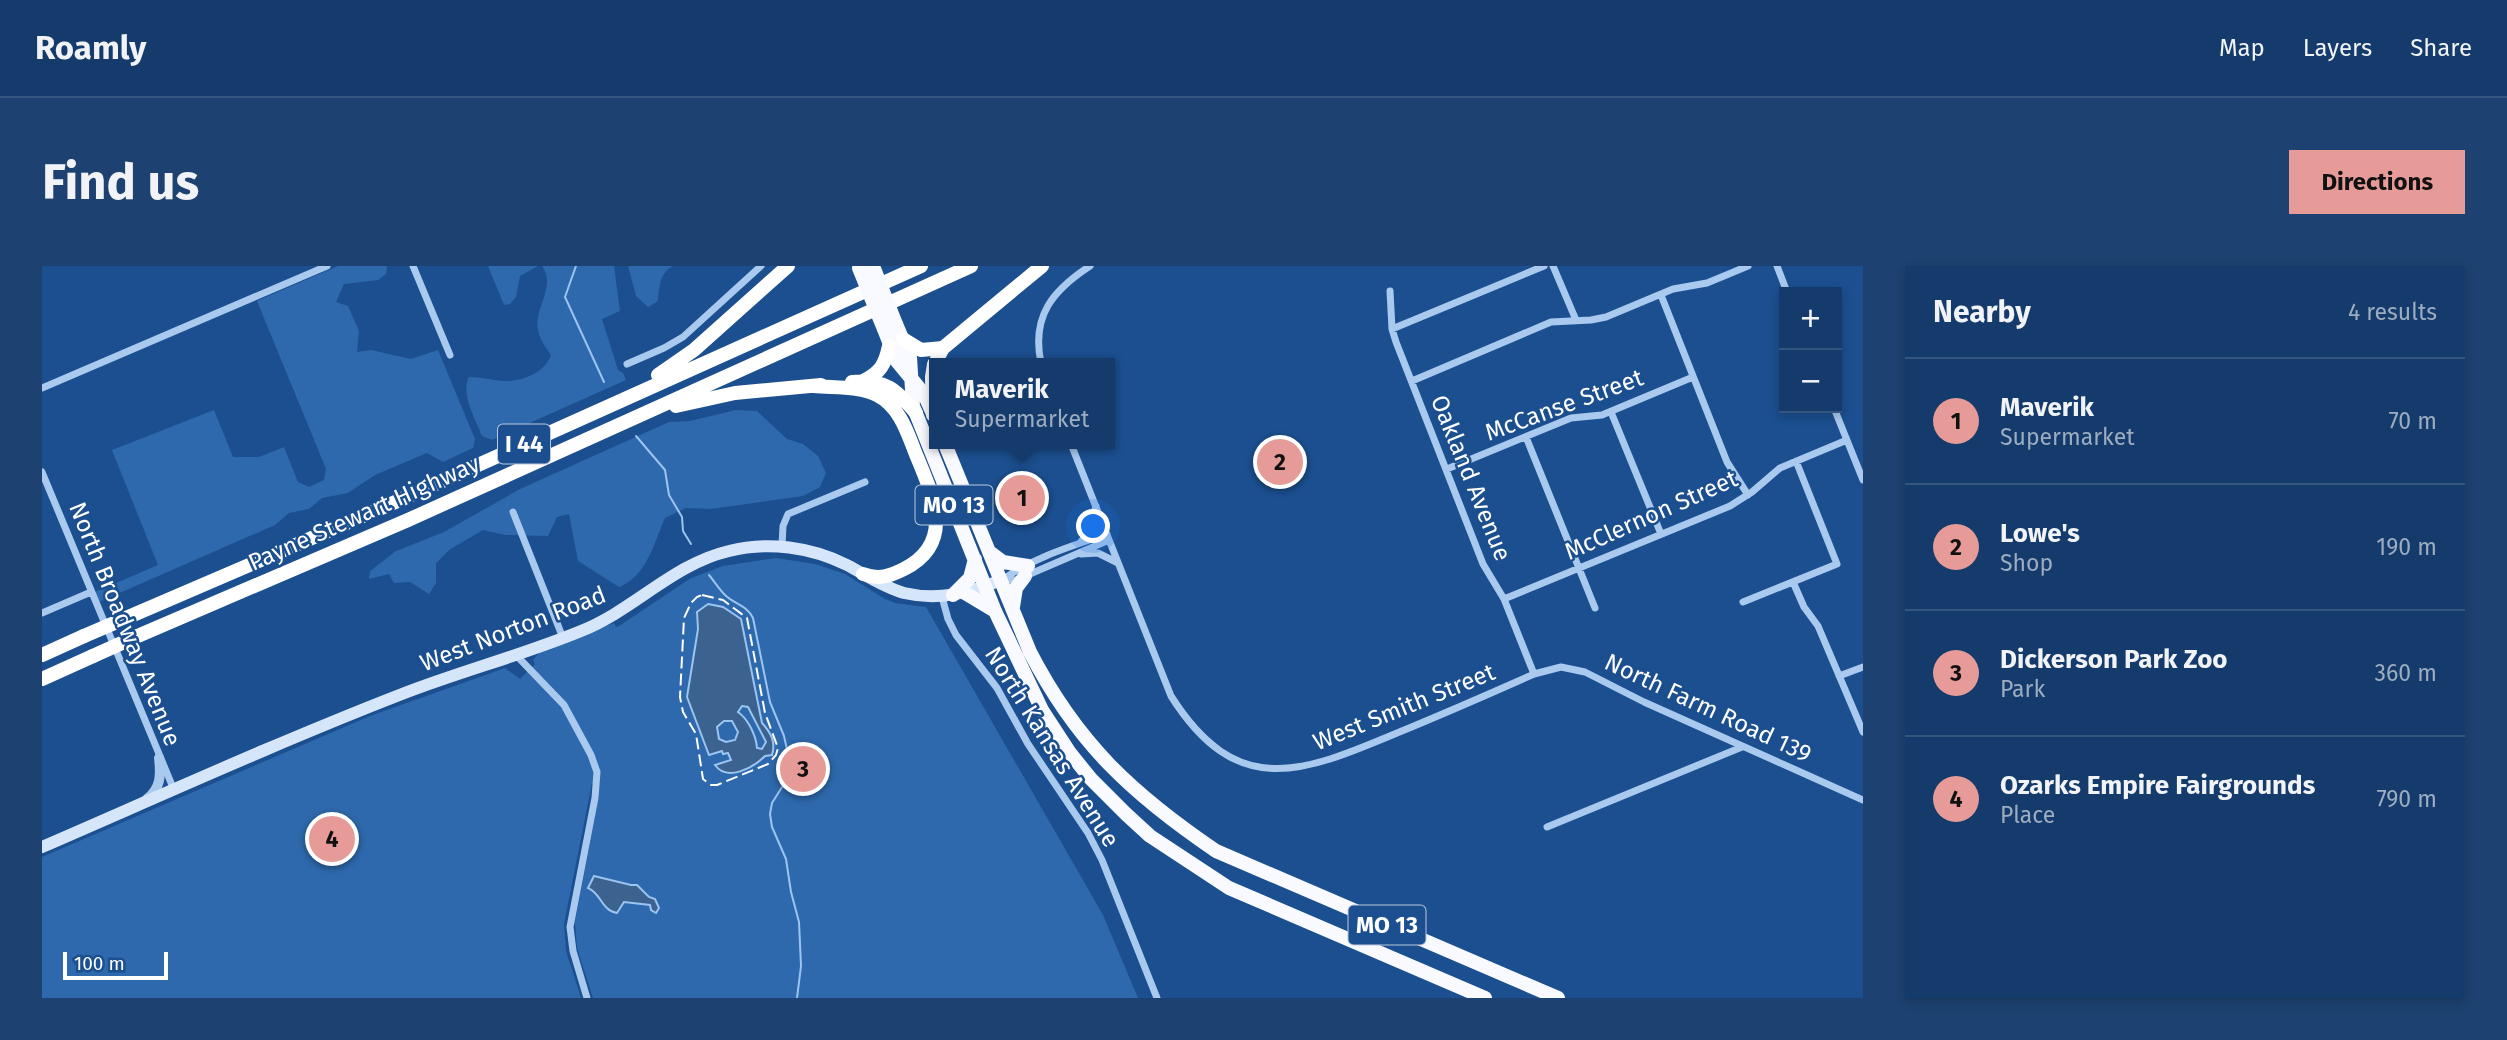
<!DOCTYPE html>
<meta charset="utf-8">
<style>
body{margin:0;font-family:"Fira Sans",sans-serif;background:#1d4271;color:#f1f3f6}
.controls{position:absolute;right:21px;top:21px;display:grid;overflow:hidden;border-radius:0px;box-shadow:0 4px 10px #0003}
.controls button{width:63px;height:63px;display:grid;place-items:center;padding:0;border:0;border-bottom:2px solid #33557e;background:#143b6b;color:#f1f3f6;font:35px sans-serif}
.scale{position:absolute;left:21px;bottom:18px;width:105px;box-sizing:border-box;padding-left:7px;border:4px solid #fff;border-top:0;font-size:19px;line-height:24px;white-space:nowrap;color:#fff;-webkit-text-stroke:5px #1b4f8f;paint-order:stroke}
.you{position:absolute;left:1052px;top:261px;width:24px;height:24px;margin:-18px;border:5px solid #fff;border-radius:50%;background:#1a73e8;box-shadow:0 0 0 10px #1a73e833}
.badge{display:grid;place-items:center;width:46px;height:46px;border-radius:50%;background:#e69b98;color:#111;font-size:23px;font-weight:700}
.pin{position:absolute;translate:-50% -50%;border:4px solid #fff;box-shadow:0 2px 7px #0006}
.popup{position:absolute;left:887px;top:92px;width:186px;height:91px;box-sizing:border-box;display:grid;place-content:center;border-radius:0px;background:#143b6b;filter:drop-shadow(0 2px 5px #0005);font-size:23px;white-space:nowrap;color:#9dadc1}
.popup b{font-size:26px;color:#f1f3f6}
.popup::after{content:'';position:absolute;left:50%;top:100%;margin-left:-14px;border:14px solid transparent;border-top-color:#143b6b}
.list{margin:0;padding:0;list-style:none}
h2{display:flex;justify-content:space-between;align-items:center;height:91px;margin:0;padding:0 28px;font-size:30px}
h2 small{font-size:23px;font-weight:400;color:#9dadc1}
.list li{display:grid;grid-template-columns:46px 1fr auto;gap:21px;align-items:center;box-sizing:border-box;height:126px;padding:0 28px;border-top:2px solid #33557e}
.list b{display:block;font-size:26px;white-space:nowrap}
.list p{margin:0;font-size:23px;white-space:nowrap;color:#9dadc1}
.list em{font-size:23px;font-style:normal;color:#9dadc1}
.map{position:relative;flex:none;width:1821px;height:732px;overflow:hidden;border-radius:0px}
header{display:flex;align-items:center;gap:42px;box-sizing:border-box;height:98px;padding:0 35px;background:#143b6b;border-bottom:2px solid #33557e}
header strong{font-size:33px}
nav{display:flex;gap:38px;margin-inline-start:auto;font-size:24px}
.intro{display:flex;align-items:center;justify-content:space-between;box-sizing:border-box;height:168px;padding:0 42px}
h1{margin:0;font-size:49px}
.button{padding:18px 32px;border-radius:0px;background:#e69b98;color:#111;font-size:24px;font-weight:700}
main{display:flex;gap:42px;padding:0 42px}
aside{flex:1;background:#143b6b;border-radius:0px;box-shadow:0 4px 10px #0003}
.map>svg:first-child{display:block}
.green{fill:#2e69ad}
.water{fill:#3c6290;stroke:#9cc4f0;stroke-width:2;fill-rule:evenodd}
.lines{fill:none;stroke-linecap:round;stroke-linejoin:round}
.stream{stroke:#9cc4f0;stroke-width:2}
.minor{stroke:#a9c9ee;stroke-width:7}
.tertiary{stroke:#a9c9ee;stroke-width:10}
.secondary{stroke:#d6e6fa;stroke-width:12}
.trunk{stroke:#f8faff;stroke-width:14}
.motorway{stroke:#fff;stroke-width:14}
.rail{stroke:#fff;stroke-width:2;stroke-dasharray:12 5;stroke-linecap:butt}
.trunk-bridge{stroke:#f8faff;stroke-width:14}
.motorway-bridge{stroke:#fff;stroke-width:14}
.labels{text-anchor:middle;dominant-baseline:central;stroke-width:5;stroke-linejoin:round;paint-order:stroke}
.shield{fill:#1b4f8f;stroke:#bbcadd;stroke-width:2}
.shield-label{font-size:23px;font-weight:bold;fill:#fff}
.street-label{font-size:24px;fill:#fff;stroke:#1b4f8f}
</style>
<header>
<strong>Roamly</strong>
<nav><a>Map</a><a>Layers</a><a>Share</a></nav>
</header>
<div class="intro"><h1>Find us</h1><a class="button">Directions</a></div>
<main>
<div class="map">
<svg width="1821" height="732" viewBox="0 0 1821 732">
<rect width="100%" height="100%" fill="#1b4f8f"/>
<!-- green -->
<path class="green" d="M 296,0 L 345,0 L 344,8 L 336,14 L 302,18 L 294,36 L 306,40 L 317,65 L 315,86 L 329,84 L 369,93 L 396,84 L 433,173 L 431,182 L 401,196 L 385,187 L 333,209 L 306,227 L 280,232 L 267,243 L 247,247 L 233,259 L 57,336 L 53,326 L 116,299 L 70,184 L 172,144 L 191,191 L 217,191 L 242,181 L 256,216 L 267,221 L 282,214 L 284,203 L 215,35 Z
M 446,0 L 496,0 L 478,10 L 474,31 L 468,38 L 462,39 Z
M 500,0 L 572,0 L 578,45 L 560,53 L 576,104 L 581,107 L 584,114 L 450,174 L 440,170 C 434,154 418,127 427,111 C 440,111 449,114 461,115 C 479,116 503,107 509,89 C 504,82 498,74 496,64 C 491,43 515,20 500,0 Z
M 586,0 L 631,0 C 618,6 617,22 616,35 L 606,41 L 594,30 Z
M 694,144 L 715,145 L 745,173 L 761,178 L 776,190 L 784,207 L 778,221 L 761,230 L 669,243 L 644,242 L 623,252 C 612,277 605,310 577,321 L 536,295 L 527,248 L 515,251 L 506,270 L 463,269 L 441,264 L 407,284 L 394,297 L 394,317 L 387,328 L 368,316 L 352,317 L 347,308 L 327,313 L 328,305 L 354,285 L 402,266 L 478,223 L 627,156 L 648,155 Z
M 734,292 L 773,298 L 803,308 L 843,333 L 853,337 L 884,341 L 1061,649 L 1096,732 L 551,732 L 535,682 L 533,656 L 557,530 L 550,517 L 522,658 L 524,685 L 539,732 L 0,732 L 0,591 L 328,450 L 463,402 L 478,413 L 493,398 L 491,394 L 497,387 L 572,357 L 574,361 L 577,360 L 649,312 L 681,300 Z"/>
<!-- water -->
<path class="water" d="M 666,338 L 681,341 L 699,353 L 720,457 C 729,467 734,476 730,489 L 723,490 C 711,502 685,516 673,499 L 689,494 L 686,487 L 681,488 L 680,485 L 667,489 L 645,431 L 656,363 L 655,346 ZM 700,440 L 706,441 L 724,476 L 720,483 L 715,482 C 714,469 706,453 696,446 ZM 682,455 L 690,455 L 696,466 L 693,474 L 684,476 L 677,473 L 675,461 Z
M 552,610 L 589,619 L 595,619 L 607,631 L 613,633 L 617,642 L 614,647 L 609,644 L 608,639 L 582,636 L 575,647 C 559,644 559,627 546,622 Z"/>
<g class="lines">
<!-- stream -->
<path class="stream" d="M 534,0 L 523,31 L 562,116
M 594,170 L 623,204 L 627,229 L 640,251 L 641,265 L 649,278
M 667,309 C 672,315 677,323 683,329 C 692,338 705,339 711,352 L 728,436 L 742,470 L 748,497
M 747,510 L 730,537 L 728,548 L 730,561 L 744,593 L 749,626 L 757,656 L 759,700 L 755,732"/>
<!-- minor -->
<path class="minor" d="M 371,0 L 408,89
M 1511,0 L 1534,54
M 1735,0 L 1745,26
M 1348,25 L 1350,63 L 1354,76 L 1441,298 L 1462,333 L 1492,408
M 1619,29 L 1685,196 L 1706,229
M 1350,63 L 1502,0
M 999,97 C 989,50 1011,24 1048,0
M 585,98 L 622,82 L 641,71 L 719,0
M 1370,115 L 1509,56 L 1549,54 L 1564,51 L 1631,23 L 1665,17 L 1706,0
M 0,122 L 285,0
M 1792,142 L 1821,214
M 1569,146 L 1619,268
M 1484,171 L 1553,342
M 1029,178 L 1129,430 C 1195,534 1260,507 1355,467 C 1401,448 1447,428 1492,408 L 1519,401 L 1543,406 L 1602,436 L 1821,534
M 1405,203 L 1529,152 L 1560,149 L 1651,111
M 0,206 L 132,524
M 471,246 L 521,372
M 1038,277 L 1046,267 L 1054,240
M 740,280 L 741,260 L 746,248 L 823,216
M 1039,288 L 1056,287 L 1076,297
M 959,314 L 974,314 L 1067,274
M 960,314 C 990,292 1030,280 1065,268
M 1751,316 L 1762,341 L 1776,360 L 1821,466
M 900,331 L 906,353 L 914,369 L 955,422 L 986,478 L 1046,567 L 1060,594 L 1115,732
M 1462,333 L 1688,240 L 1710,226 L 1738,202 L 1805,174
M 1701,336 L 1795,298 L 1754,195
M 0,347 L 49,326
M 473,388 L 522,439 L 549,489 L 555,506 L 553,532 L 528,661 L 531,685 L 545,732
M 1797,410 L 1821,401
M 1505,561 L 1700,481"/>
<!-- tertiary -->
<path class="tertiary" d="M 105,533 C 119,522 119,509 117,492"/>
<!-- secondary -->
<path class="secondary" d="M 0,581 C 120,529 239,475 360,428 C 419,405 481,389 539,365 C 592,344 631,298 687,285 C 726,275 769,281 805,299 C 824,309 841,321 862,327 C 896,335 928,327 959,314"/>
<!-- trunk -->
<path class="trunk" d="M 854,58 L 868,91 L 871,140 L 953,345 L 1000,444 L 1028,487 L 1049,513 L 1084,548 L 1108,570 L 1187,622 L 1443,732
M 842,63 L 854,94 L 882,128 L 891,148
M 903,178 L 988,386 C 1035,477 1090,528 1174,585 L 1516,732
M 949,287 L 961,296 L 986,300
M 923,327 L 953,345
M 911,329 L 928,312 L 933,293
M 971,341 L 974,322 L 983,310"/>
<!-- motorway -->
<path class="motorway" d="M 861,73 L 879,84 L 901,82
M 893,97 L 901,82 L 1000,0
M 616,109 L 652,84 L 746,0
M 821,115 C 838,107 843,99 847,80
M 810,116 C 843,113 854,123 874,147
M 772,120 C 791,122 818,120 835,129 C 857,140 865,165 873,186 C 890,228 915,276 862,303 C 848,310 837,314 821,308
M 634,140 L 693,127 L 779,119
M 891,149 L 890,111 L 892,98
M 84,352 L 358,234 L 879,0
M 91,372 L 366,254 L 929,0
M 0,389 L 42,370
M 0,413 L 51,390"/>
<!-- rail -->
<path class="rail" d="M 660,329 L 681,334 L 705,352 L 723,447 L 736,482 L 734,489 L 726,498 L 675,519 L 669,519 L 661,513 L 654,468 L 641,446 L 638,431 L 642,352 L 649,337 L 655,331 Z"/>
<!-- trunk-bridge -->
<path class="trunk-bridge" d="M 831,0 L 854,58
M 817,2 L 842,63"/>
<!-- motorway-bridge -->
<path class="motorway-bridge" d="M 42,370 L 84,352
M 51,390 L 91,372"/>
</g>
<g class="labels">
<!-- shield labels -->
<g class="shield">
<rect x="456" y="158.5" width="52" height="39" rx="5"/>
<rect x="873.5" y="219.5" width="77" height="39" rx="5"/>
<rect x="1306.5" y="639.5" width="77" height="39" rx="5"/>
</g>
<g class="shield-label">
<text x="482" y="178">I 44</text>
<text x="912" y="239">MO 13</text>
<text x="1345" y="659">MO 13</text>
</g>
<!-- street labels -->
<g class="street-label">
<text transform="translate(1522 139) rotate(-20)">McCanse Street</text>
<text transform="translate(1429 212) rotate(68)">Oakland Avenue</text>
<text transform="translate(322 247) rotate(-24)">Payne Stewart Highway</text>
<text transform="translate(1609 249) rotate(-24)">McClernon Street</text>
<text transform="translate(83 358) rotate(68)">North Broadway Avenue</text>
<text transform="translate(471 363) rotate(-21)">West Norton Road</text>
<text transform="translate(1362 441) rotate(-22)">West Smith Street</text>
<text transform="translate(1666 442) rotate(25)">North Farm Road 139</text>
<text transform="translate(1010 481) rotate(58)">North Kansas Avenue</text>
</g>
</g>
</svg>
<div class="controls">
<button>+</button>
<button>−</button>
</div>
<div class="scale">100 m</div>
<div class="you"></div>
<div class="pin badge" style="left:980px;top:232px">1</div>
<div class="popup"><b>Maverik</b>Supermarket</div>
<div class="pin badge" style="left:1238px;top:196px">2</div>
<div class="pin badge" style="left:761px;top:503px">3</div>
<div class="pin badge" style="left:290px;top:573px">4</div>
</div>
<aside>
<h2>Nearby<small>4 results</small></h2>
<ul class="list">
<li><span class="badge">1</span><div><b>Maverik</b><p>Supermarket</p></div><em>70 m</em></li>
<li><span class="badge">2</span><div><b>Lowe's</b><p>Shop</p></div><em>190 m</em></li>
<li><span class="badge">3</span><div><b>Dickerson Park Zoo</b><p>Park</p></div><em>360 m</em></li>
<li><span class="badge">4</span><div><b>Ozarks Empire Fairgrounds</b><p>Place</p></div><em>790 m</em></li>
</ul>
</aside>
</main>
